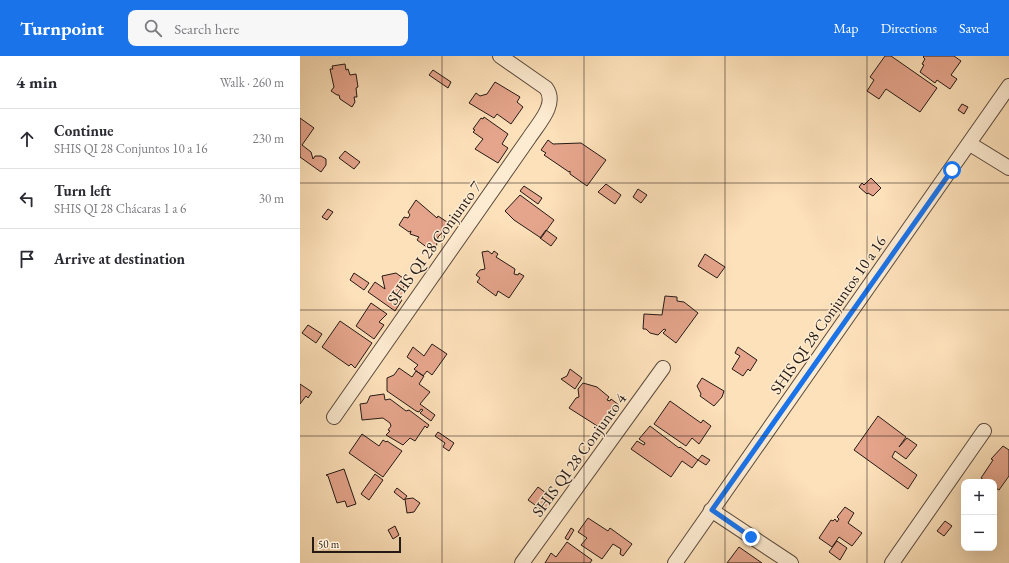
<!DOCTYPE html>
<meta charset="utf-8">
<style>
body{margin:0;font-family:"EB Garamond",serif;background:#f7f7f7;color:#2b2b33}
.controls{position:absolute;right:12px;bottom:12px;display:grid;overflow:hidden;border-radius:8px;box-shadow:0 4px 16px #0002}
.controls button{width:36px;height:36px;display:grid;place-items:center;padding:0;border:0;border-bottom:1px solid #e1e1e2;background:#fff;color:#2b2b33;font:20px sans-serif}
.scale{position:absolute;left:12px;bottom:10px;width:89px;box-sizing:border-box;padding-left:4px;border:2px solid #261a15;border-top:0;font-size:11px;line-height:14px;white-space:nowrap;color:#261a15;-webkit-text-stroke:3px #feecd2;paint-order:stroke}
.stop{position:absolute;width:12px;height:12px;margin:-9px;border:3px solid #1a73e8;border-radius:50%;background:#fff}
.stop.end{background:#1a73e8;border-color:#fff;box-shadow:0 1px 4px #0008}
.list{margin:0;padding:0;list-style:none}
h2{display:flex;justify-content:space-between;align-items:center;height:52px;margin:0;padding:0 16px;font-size:17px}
h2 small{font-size:13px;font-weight:400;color:#7c7c81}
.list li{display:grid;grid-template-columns:26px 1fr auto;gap:12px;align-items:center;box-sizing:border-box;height:60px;padding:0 16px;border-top:1px solid #e1e1e2}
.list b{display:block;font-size:15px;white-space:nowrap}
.list p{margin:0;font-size:13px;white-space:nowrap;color:#7c7c81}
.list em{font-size:13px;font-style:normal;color:#7c7c81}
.icon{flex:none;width:22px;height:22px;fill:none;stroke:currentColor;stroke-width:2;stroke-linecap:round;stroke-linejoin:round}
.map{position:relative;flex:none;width:709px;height:507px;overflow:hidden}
header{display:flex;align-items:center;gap:24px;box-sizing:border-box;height:56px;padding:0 20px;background:#1a73e8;color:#fff}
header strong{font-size:19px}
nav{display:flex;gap:22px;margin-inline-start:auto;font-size:14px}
.search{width:280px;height:36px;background:#f7f7f7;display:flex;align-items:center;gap:10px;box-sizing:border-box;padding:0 14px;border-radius:8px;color:#7c7c81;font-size:15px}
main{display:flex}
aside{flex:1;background:#fff}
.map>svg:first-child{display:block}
.building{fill:#e5a58c;stroke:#261a15}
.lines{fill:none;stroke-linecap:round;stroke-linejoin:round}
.minor-casing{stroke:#5c4c3e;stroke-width:16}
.minor{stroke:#feecd2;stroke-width:14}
.route{stroke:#1a73e8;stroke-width:5}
.grid{fill:none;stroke:#261a15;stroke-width:1;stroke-opacity:0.55}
.labels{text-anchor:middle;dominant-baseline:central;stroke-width:3;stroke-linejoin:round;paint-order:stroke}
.street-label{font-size:16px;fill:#261a15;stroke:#feecd2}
</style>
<header>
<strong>Turnpoint</strong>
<div class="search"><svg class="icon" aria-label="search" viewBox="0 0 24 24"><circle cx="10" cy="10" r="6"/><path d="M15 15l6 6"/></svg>Search here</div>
<nav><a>Map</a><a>Directions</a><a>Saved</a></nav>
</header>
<main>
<aside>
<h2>4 min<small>Walk · 260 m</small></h2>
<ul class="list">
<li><svg class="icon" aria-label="ahead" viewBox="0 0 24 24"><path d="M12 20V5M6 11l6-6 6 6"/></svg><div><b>Continue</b><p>SHIS QI 28 Conjuntos 10 a 16</p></div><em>230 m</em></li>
<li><svg class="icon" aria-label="left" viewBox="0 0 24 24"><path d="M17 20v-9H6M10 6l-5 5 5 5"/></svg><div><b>Turn left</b><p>SHIS QI 28 Chácaras 1 a 6</p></div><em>30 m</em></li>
<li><svg class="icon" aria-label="arrive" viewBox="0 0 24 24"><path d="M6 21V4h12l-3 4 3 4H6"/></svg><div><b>Arrive at destination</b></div></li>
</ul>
</aside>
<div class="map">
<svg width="709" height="507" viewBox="0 0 709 507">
<rect width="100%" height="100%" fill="#fde1ba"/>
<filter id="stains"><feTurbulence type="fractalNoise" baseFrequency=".005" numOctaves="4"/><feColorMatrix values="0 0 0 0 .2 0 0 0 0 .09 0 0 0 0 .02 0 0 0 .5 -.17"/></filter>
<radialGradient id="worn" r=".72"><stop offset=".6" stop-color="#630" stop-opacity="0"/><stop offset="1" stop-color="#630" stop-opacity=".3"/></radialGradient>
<!-- building -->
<path class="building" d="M 585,0 L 591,0 L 637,32 L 620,56 L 586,33 L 579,43 L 567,35 L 574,24 L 570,21 Z
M 624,0 L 654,0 L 661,5 L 651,19 L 657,23 L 650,33 L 637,24 L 635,27 L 620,16 L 624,9 L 622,8 L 625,3 L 623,1 Z
M 45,8 L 46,14 L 48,13 L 50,19 L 56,18 L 58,31 L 56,32 L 57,41 L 54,41 L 55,46 L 52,51 L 40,43 L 39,39 L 37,39 L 31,35 L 34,31 L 30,13 L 33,13 L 32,10 Z
M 133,14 L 151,26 L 148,32 L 129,19 Z
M 195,26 L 220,41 L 217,46 L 223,51 L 211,68 L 197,58 L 194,62 L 169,47 L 176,37 L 180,40 L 187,38 Z
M 662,48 L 668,51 L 664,58 L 658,54 Z
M 184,61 L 208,78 L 202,88 L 208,92 L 198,107 L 175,93 L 183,83 L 173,76 L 175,74 L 173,73 L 181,62 L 183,63 Z
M 0,62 L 14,72 L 2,89 L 11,96 L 13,103 L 15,100 L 21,100 L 26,103 L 26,109 L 21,116 L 0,101 Z
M 248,84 L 253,88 L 281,87 L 306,104 L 287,130 L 270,118 L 270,115 L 269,116 L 244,99 L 246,97 L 241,94 Z
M 45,95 L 60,106 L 54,113 L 39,102 Z
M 571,122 L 581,132 L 573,140 L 568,137 L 567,138 L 559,131 L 562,127 L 564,129 Z
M 306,128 L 321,139 L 315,148 L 298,136 Z
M 224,130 L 242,142 L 238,148 L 220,135 Z
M 338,133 L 347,139 L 341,147 L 333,141 Z
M 220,139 L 254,164 L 241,182 L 214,164 L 205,155 Z
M 116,144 L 137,162 L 138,160 L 150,168 L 138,181 L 136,193 L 133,192 L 132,195 L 117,184 L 119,181 L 110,178 L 111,175 L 109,176 L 99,169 L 104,161 L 108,162 L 110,159 L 108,156 Z
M 28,153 L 33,156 L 27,164 L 22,161 Z
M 246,174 L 257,182 L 251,190 L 240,182 Z
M 188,195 L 192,198 L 194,195 L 198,198 L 196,201 L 215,213 L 214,218 L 218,219 L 219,217 L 224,220 L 209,242 L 198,235 L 196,240 L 177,226 L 180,222 L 176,219 L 180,214 L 185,213 L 182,196 Z
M 405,198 L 425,211 L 417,222 L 398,210 Z
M 54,217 L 69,227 L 64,234 L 50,224 Z
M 96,217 L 103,222 L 104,237 L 100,243 L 102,244 L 95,255 L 68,236 L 75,226 L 85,233 L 82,220 Z
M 365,240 L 377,241 L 377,245 L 384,246 L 398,257 L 376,287 L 363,277 L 366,274 L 364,273 L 358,279 L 350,277 L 346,273 L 343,273 L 344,258 L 362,259 Z
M 71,247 L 87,258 L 79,266 L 84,269 L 74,283 L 56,270 Z
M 40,265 L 72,287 L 55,312 L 51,308 L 49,310 L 22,291 Z
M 8,269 L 22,278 L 16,287 L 2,277 Z
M 132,288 L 147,298 L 132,319 L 127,315 L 123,320 L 114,313 L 118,309 L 107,301 L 113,291 L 124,300 Z
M 438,291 L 457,304 L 450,315 L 448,313 L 443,320 L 432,313 L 440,300 L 435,297 Z
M 99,312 L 112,321 L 116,315 L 124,320 L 119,328 L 130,336 L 120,348 L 135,359 L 131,365 L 120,357 L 123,354 L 121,353 L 119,356 L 116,355 L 87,335 L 87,322 L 94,319 Z
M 270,313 L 282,322 L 275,333 L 261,323 L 267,320 Z
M 402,322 L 424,335 L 422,341 L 414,350 L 400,340 L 401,338 L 397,330 Z
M 283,327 L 297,331 L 309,341 L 307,344 L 310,345 L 311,343 L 319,349 L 317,351 L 320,353 L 310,366 L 305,362 L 303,365 L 307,367 L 302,373 L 269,352 L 276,342 L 279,341 L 278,333 Z
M 0,328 L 12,336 L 8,342 L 6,340 L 0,348 Z
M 84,338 L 85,344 L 90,343 L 106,355 L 109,354 L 129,369 L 127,372 L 125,370 L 115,385 L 110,382 L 103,389 L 86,379 L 90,375 L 88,374 L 91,370 L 90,367 L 83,362 L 62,364 L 60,348 L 67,347 L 70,340 Z
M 370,345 L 401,367 L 403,364 L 411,370 L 399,388 L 392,382 L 386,390 L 354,368 Z
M 578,360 L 606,381 L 599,391 L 607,382 L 617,389 L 606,403 L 595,395 L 592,401 L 617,419 L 608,433 L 554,394 Z
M 350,370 L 379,392 L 380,391 L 398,404 L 392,412 L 382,405 L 371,421 L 331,393 L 337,385 L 344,389 L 345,387 L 339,383 Z
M 138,376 L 154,387 L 149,395 L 143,391 L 145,387 L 135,380 Z
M 62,378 L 79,390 L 83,384 L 86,386 L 87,385 L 102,395 L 83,421 L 49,397 Z
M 703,390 L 709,394 L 709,420 L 699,434 L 694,431 L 694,426 L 687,426 L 681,422 L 693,404 L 691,403 Z
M 402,399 L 410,404 L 406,409 L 398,404 Z
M 44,413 L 56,448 L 47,451 L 45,445 L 37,447 L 28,420 L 26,419 Z
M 75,418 L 83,424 L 69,444 L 61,438 Z
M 238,431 L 254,443 L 245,456 L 228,444 Z
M 97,432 L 107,440 L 104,444 L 94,436 Z
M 113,442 L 120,447 L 114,456 L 107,457 L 105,443 Z
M 545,451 L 554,457 L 548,467 L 562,477 L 552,490 L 539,481 L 532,491 L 519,482 L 531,464 L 533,465 L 535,463 L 537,466 L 539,463 L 537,461 Z
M 288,462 L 308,475 L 310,472 L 332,488 L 323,500 L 320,498 L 321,493 L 313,488 L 302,503 L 281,489 L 287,482 L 278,476 Z
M 645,465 L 652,470 L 644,480 L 637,475 Z
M 95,470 L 99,479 L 93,483 L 88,474 Z
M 271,472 L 274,474 L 268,484 L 265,482 Z
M 537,485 L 547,492 L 540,504 L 529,496 Z
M 267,486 L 292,504 L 290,507 L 245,507 L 251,497 L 256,501 Z
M 439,491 L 462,507 L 427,507 Z"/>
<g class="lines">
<defs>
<path id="minor" d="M 670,88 L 709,112
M 34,361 L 229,82 C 238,68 258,48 246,32 L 200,0
M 411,454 L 491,507
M 222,507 L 363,312
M 375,507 L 709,30
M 592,507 L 684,375"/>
</defs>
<!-- minor casing -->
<use href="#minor" class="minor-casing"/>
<!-- minor -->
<use href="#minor" class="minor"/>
</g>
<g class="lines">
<!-- route -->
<path class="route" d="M 451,481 L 412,454 L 652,114"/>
</g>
<!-- grid -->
<path class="grid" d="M 142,0 L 142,507M 284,0 L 284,507M 425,0 L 425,507M 567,0 L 567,507M 0,127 L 709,127M 0,254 L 709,254M 0,380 L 709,380"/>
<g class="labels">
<!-- street labels -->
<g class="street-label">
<text transform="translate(134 187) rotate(-54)">SHIS QI 28 Conjunto 7</text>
<text transform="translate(528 259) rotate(-55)">SHIS QI 28 Conjuntos 10 a 16</text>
<text transform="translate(279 399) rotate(-54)">SHIS QI 28 Conjunto 4</text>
</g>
</g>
<rect width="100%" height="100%" filter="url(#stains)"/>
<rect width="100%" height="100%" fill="url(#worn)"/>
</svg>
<div class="controls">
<button>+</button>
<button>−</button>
</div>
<div class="scale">50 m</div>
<div class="stop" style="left:652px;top:114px"></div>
<div class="stop end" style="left:451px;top:481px"></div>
</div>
</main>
